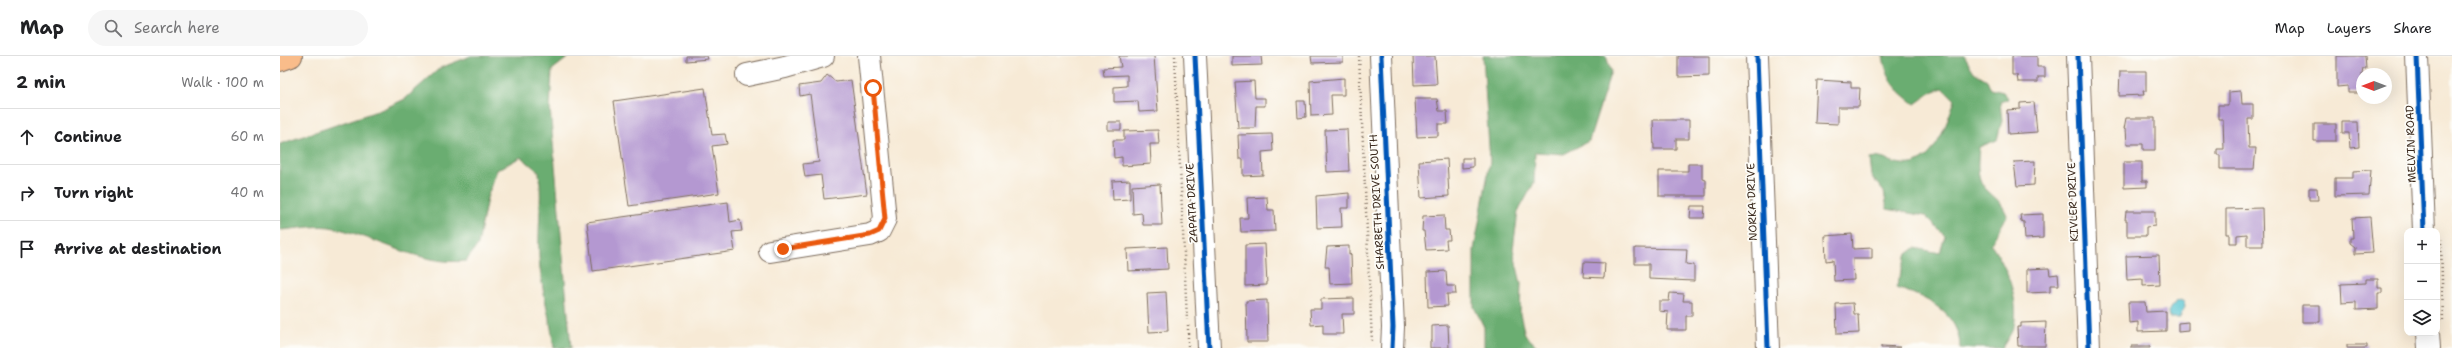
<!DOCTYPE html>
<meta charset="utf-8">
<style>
body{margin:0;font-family:"Shantell Sans",sans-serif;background:#f6f6f6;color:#202124}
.controls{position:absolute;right:12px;bottom:12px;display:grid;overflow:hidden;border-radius:8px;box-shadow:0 4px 16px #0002}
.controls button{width:36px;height:36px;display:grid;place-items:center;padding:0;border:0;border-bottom:1px solid #e0e0e0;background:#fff;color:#202124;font:20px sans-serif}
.compass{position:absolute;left:2076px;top:12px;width:36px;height:36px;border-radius:50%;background:#fff;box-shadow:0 4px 16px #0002;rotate:270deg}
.stop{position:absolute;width:12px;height:12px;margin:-9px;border:3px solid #ea580c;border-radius:50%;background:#fff}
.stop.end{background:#ea580c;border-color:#fff;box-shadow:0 1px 4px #0008}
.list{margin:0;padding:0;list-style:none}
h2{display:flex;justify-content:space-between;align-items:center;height:52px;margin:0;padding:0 16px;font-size:17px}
h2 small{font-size:13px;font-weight:400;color:#757577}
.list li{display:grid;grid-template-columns:26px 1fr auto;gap:12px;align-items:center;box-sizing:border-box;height:56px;padding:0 16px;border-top:1px solid #e0e0e0}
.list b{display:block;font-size:15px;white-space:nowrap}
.list em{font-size:13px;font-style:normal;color:#757577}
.icon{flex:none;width:22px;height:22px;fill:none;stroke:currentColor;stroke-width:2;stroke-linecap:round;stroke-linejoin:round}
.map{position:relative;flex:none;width:2172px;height:292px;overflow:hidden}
header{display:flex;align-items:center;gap:24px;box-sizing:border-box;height:56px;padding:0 20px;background:#fff;border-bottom:1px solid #e0e0e0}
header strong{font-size:19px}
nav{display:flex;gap:22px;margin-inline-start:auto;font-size:14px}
.search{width:280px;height:36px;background:#f6f6f6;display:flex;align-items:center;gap:10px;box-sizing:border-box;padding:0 14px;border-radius:22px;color:#757577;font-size:15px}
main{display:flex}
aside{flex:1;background:#fff}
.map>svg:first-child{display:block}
.forest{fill:#6aad71;stroke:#526c48}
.water{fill:#5ac6d3;stroke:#4a7878}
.building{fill:#b498d1}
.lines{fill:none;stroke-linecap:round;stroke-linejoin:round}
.minor-casing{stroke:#7d6d5e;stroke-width:24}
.highway-casing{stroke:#7d6d5e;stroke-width:24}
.path{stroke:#7d6d5e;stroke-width:2.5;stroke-dasharray:1 3;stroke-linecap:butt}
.minor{stroke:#fff;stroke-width:22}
.highway{stroke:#f9bc8a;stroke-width:22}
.cycleway-casing{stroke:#fdfcf7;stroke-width:8}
.cycleway{stroke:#0057b8;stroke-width:5}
.route{stroke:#ea580c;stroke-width:5}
.labels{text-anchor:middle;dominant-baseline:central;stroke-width:3.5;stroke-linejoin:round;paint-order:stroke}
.street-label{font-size:11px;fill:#3b2a1e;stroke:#fdfcf7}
</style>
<header>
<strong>Map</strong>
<div class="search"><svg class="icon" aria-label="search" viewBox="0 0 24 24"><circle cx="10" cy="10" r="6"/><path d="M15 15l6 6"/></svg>Search here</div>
<nav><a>Map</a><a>Layers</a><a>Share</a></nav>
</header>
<main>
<aside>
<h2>2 min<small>Walk · 100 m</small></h2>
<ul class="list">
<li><svg class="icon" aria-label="ahead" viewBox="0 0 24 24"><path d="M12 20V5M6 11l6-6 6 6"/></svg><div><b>Continue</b></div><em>60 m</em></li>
<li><svg class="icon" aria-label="right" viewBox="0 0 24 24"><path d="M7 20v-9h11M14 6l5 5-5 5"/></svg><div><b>Turn right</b></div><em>40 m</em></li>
<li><svg class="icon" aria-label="arrive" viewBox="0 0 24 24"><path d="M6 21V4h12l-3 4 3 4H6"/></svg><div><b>Arrive at destination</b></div></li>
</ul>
</aside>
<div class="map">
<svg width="2172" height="292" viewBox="0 0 2172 292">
<rect width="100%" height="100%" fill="#fdfcf7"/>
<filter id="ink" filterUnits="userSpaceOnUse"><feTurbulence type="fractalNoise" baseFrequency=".025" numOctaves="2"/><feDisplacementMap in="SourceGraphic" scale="8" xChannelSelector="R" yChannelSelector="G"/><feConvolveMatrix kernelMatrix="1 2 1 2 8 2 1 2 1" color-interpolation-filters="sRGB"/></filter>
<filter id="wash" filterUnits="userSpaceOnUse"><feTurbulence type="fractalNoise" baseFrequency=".012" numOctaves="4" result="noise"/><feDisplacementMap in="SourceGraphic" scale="16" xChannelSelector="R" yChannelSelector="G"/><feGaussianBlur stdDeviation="0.9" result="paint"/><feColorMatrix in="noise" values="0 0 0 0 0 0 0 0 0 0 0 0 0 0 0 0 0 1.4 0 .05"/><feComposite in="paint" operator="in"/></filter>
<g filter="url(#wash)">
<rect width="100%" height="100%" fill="#f7ead6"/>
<!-- forest -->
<path class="forest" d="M 191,0 L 290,0 L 272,14 L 270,52 L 291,292 L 274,292 C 271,265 263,240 260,213 C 256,181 263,148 259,116 L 241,101 L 217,114 L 207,142 L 198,189 L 186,205 C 142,210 98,182 55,172 C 39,168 17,173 0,174 L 0,88 L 103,53 L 125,43 L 160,12 Z
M 1203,0 L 1326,0 L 1331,15 L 1309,85 L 1284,98 L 1255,96 L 1254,127 L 1238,156 L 1233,193 L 1241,228 L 1240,258 L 1245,279 L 1259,292 L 1204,292 L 1204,271 L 1194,251 L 1194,194 L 1210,106 Z
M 1603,0 L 1684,0 L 1694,16 L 1707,24 L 1711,33 L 1723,36 L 1729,43 L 1720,46 L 1722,64 L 1717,84 L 1699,91 C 1698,106 1695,124 1708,135 C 1719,146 1720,144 1727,159 C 1723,170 1715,177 1711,188 C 1725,208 1738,239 1735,264 C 1735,273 1726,285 1722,292 L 1680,292 C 1680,257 1645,240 1616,232 L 1627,198 L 1635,192 L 1660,197 L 1665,180 L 1645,160 L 1607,153 L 1604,136 L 1591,120 L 1589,102 C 1600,99 1611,107 1622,108 C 1655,113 1666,67 1675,44 L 1663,32 L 1652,36 L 1635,48 C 1615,33 1607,24 1603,0 Z"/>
<!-- water -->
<path class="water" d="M 1900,244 L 1904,246 L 1905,251 L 1899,262 L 1889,262 L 1888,257 L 1896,245 Z"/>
<g id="blocks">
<!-- building -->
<path class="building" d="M 406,0 L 427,0 L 428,3 L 406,5 Z
M 839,0 L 874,0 L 878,55 L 859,56 L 858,45 L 834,46 L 834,31 L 847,30 L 847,19 L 824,20 L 823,12 L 841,11 Z
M 952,0 L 981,0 L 982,9 L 952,10 Z
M 1031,0 L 1063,0 L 1063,6 L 1032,7 Z
M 1133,0 L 1155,0 L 1157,28 L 1134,29 Z
M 1398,0 L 1429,0 L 1429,20 L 1398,21 Z
M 1732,0 L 1757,0 L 1757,11 L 1765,11 L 1765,21 L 1758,21 L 1758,26 L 1738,26 L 1737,19 L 1732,19 Z
M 2057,0 L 2085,0 L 2086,13 L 2083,13 L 2082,18 L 2082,37 L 2068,37 L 2068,30 L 2057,31 Z
M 1840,15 L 1866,15 L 1866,35 L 1863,35 L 1864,39 L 1839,40 Z
M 547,19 L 556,26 L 571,24 L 587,138 L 544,143 L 541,119 L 525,121 L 523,108 L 539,106 L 530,38 L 520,40 L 519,30 L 541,27 Z
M 1064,22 L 1064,39 L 1051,39 L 1052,59 L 1031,60 L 1030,25 Z
M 1537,24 L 1571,26 L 1571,32 L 1580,32 L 1579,51 L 1558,51 L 1558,68 L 1535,67 Z
M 974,25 L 975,42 L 985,42 L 985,50 L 976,50 L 975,72 L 958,72 L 955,26 Z
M 425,32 L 432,79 L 445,78 L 447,88 L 432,90 L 439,137 L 349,150 L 334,45 Z
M 1961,35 L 1962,48 L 1973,48 L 1973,63 L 1968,63 L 1969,92 L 1976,92 L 1974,113 L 1940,113 L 1940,99 L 1937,99 L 1937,93 L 1944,93 L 1943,63 L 1938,63 L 1938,49 L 1948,49 L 1948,36 Z
M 1135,43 L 1157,43 L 1159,55 L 1167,55 L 1168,68 L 1158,68 L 1158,80 L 1137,81 Z
M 1017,45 L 1025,45 L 1026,61 L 1018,62 Z
M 1754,46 L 1757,76 L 1728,78 L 1727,54 L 1740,53 L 1740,47 Z
M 1846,62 L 1875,62 L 1875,94 L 1863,94 L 1863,88 L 1847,88 L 1846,72 L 1844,73 Z
M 1373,64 L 1409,64 L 1409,83 L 1396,83 L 1396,93 L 1374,93 Z
M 828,66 L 841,66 L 841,74 L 828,74 Z
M 2062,66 L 2078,66 L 2079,91 L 2070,92 L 2069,77 L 2062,77 Z
M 2034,68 L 2056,68 L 2056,85 L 2034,85 Z
M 1067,73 L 1069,115 L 1047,116 L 1045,74 Z
M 878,74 L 879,88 L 870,88 L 871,108 L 842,110 L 842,101 L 834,102 L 833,84 L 844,84 L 844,75 Z
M 992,78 L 993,95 L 982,96 L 983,119 L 963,120 L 963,103 L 959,103 L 958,79 Z
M 1182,102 L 1193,102 L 1193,111 L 1182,112 Z
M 1167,103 L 1169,140 L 1141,142 L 1139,105 Z
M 1755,105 L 1754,129 L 1737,130 L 1734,106 Z
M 1844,106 L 1862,106 L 1862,125 L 1867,125 L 1867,131 L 1844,132 Z
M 1408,108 L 1422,108 L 1422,123 L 1426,124 L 1426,140 L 1379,140 L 1379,115 L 1408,115 Z
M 2091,114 L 2089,139 L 2055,140 L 2055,122 L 2073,122 L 2073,115 Z
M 850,124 L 850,143 L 833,144 L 832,125 Z
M 880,128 L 882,169 L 863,169 L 862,157 L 853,158 L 852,130 Z
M 2029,132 L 2037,132 L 2038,144 L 2029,144 Z
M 1069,137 L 1069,152 L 1061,152 L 1062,171 L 1037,172 L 1036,140 Z
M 987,141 L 988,154 L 994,154 L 995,175 L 961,176 L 960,162 L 968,162 L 967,142 Z
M 448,146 L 450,166 L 460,164 L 462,175 L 452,176 L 455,195 L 313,215 L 307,166 Z
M 1411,150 L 1425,150 L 1424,162 L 1410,162 Z
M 1982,152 L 1983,190 L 1967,190 L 1967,178 L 1957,179 L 1957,187 L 1949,187 L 1949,178 L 1946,178 L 1946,153 Z
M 1846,155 L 1875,155 L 1875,170 L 1866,171 L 1866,180 L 1847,180 L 1847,164 L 1845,164 Z
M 1763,158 L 1763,182 L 1745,183 L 1744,166 L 1741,165 L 1740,159 Z
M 1164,159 L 1165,174 L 1169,174 L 1170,184 L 1166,184 L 1167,193 L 1146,194 L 1144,175 L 1142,175 L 1143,160 Z
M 2090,161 L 2093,197 L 2075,198 L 2075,191 L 2070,187 L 2070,182 L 2073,182 L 2072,162 Z
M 1572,178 L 1573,193 L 1592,192 L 1592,203 L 1573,203 L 1574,224 L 1554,225 L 1553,204 L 1546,205 L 1545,180 Z
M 985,188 L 987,229 L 965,230 L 965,189 Z
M 1069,190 L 1069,199 L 1071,198 L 1072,227 L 1050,228 L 1049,211 L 1045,211 L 1047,191 Z
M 887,191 L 888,213 L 848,215 L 847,193 Z
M 1355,192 L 1407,193 L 1406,208 L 1414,209 L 1414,225 L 1369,223 L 1369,208 L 1355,208 Z
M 1879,199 L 1880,229 L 1863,230 L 1863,223 L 1847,224 L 1846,200 Z
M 1304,206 L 1325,207 L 1324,222 L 1303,221 Z
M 1769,212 L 1770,219 L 1778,218 L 1779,229 L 1770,229 L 1770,236 L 1747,237 L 1747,213 Z
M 1166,215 L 1167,230 L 1175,230 L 1176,238 L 1167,238 L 1168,250 L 1148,251 L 1147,216 Z
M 2086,223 L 2098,223 L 2098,232 L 2102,232 L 2102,237 L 2098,237 L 2098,253 L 2076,254 L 2076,246 L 2062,247 L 2061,228 L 2086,227 Z
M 886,236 L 888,275 L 869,276 L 867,237 Z
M 1390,237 L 1404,238 L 1403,245 L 1412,245 L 1412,260 L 1406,260 L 1406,274 L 1387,274 L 1388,256 L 1379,255 L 1379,245 L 1389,245 Z
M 1074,242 L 1074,258 L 1062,258 L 1063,278 L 1043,278 L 1043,268 L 1031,269 L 1030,253 L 1041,253 L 1041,243 Z
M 987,244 L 988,286 L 967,286 L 966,245 Z
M 1848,246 L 1865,246 L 1866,256 L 1886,255 L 1886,275 L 1858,276 L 1858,266 L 1849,267 Z
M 1573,247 L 1574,258 L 1578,258 L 1579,277 L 1557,278 L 1556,248 Z
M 2022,249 L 2040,249 L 2040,266 L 2022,266 Z
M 1766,266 L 1765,290 L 1738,290 L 1737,271 L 1741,271 L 1741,267 Z
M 1908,266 L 1908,275 L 1898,276 L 1898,267 Z
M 1168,269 L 1169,292 L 1150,292 L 1150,285 L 1152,285 L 1152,270 Z
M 2067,289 L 2087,289 L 2087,292 L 2067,292 Z
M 1601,290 L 1620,291 L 1620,292 L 1601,292 Z
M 1851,290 L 1870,290 L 1870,292 L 1851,292 Z"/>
</g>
</g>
<g filter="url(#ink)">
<use href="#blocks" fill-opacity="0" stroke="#7d6d5e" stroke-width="1"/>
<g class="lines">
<defs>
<path id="minor" d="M 915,0 L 929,292
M 1101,0 L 1113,271 L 1112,292
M 1477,0 L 1488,292
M 1798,0 L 1809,292
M 2137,0 L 2144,175
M 467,19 L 505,11 L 543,0
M 490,195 L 590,179 L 599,175 L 605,163 L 589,0
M 2148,277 L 2149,292"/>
<path id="highway" d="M 0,4 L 11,0"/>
</defs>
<!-- minor casing -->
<use href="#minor" class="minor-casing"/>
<!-- highway casing -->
<use href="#highway" class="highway-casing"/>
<!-- path -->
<path class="path" d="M 895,0 L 907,264
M 1079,0 L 1092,286
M 2161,183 L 2163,266
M 908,269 L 908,292"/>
<!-- minor -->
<use href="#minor" class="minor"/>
<!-- highway -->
<use href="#highway" class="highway"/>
<defs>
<path id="cycleway" d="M 915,0 L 929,292
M 1101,0 L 1113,271 L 1112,292
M 1477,0 L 1488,292
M 1798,0 L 1809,292
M 2137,0 L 2144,175"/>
</defs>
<!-- cycleway casing -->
<use href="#cycleway" class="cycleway-casing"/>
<!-- cycleway -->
<use href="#cycleway" class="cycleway"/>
</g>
</g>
<g class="lines" filter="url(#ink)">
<!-- route -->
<path class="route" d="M 503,193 L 590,179 L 599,175 L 605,163 L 593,32"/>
</g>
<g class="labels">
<!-- street labels -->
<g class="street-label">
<text transform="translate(2131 88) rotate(-92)">MELVIN ROAD</text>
<text transform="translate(1097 146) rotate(-93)">SHARBETH DRIVE SOUTH</text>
<text transform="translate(1472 146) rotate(-92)">NORKA DRIVE</text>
<text transform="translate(1793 146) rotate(-92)">KIVLER DRIVE</text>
<text transform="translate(912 147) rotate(-93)">ZAPATA DRIVE</text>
</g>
</g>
</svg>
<div class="controls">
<button>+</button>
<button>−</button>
<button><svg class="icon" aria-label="layers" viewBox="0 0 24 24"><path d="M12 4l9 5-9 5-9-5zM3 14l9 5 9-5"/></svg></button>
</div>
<svg class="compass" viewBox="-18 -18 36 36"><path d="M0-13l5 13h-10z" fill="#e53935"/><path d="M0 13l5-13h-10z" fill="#757577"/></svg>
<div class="stop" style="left:593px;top:32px"></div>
<div class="stop end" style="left:503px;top:193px"></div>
</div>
</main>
